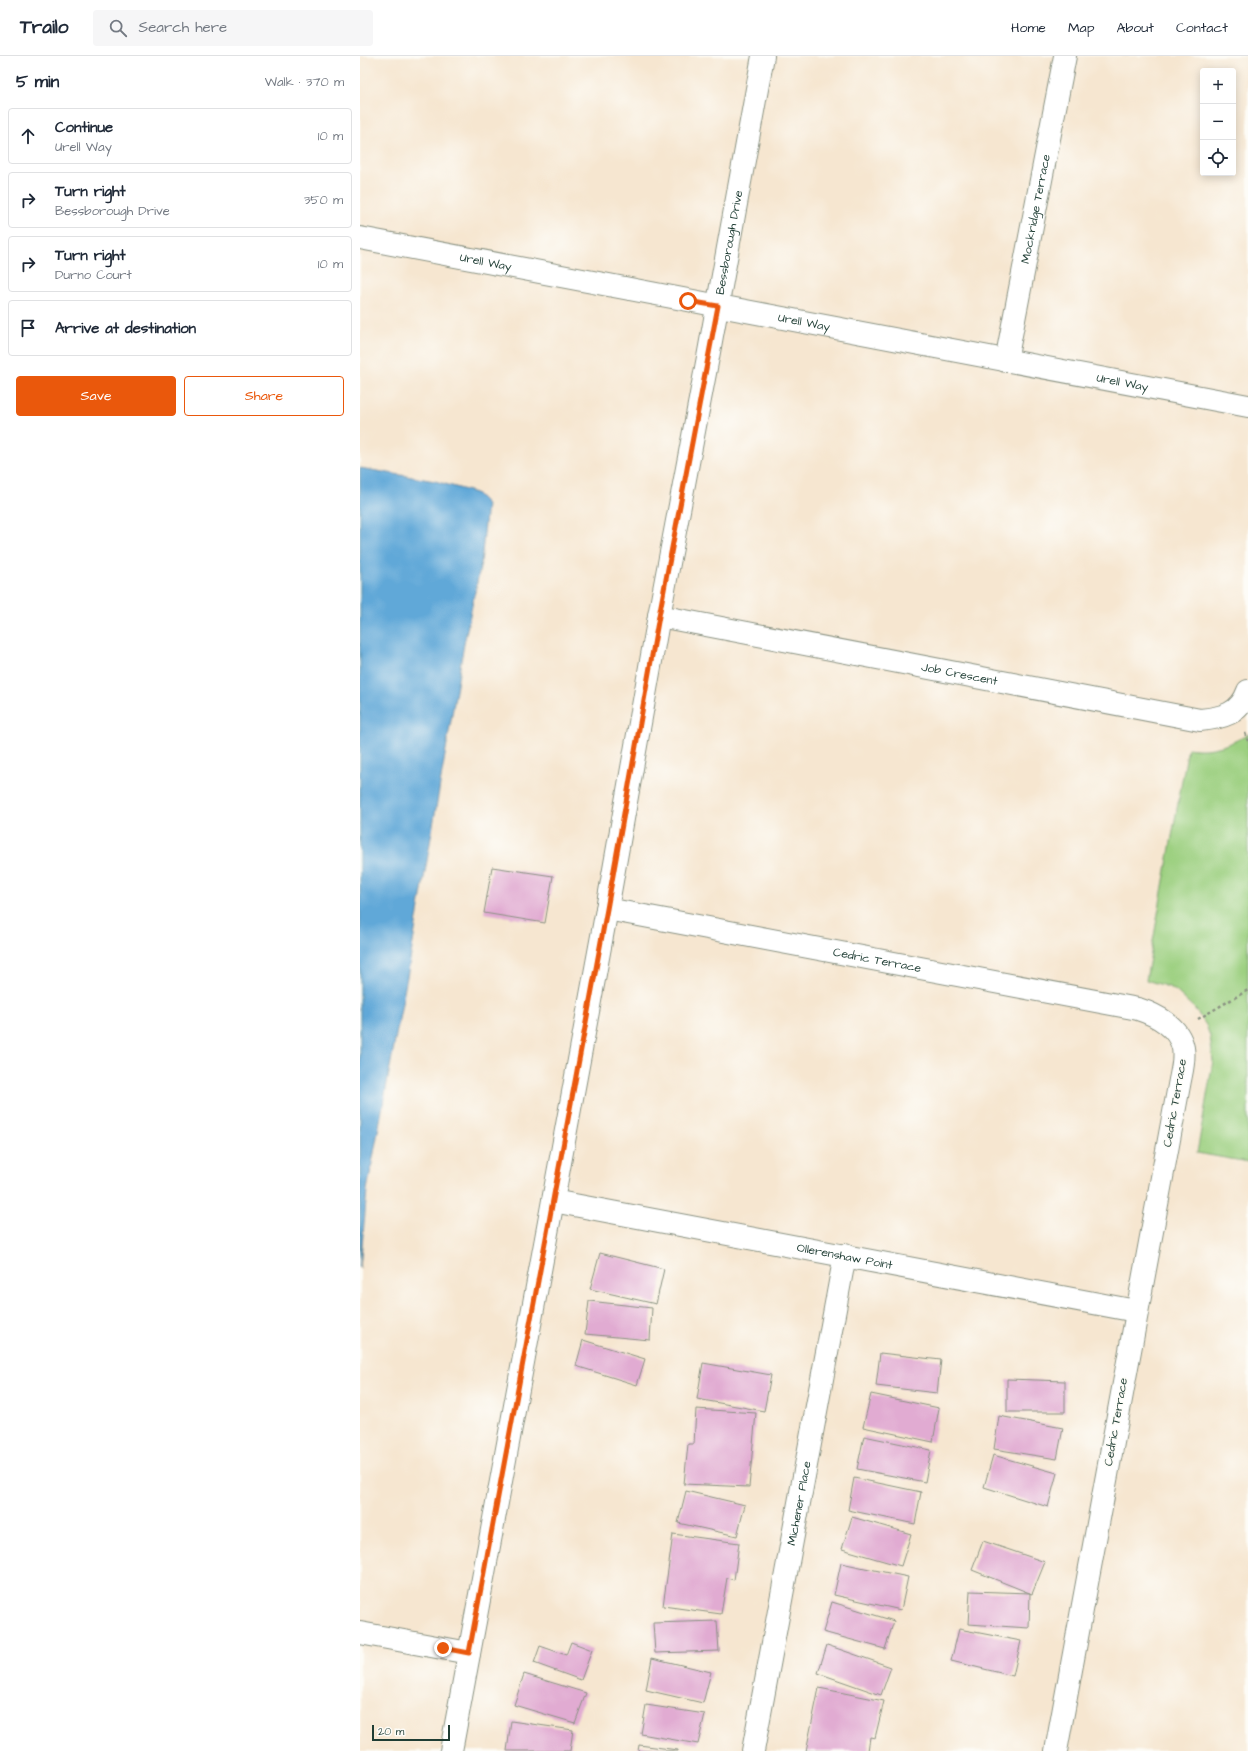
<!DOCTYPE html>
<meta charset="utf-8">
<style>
body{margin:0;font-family:"Architects Daughter",sans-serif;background:#f6f6f7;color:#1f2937}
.controls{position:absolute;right:12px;top:12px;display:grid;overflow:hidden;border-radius:4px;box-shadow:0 2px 10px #0003}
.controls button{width:36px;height:36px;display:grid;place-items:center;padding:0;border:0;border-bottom:1px solid #e0e1e3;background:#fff;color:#1f2937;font:20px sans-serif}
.scale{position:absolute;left:12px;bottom:10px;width:78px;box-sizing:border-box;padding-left:4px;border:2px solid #1f3d34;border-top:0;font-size:11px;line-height:14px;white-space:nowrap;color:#1f3d34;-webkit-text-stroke:3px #fdfcf7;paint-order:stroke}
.stop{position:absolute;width:12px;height:12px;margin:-9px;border:3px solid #ea580c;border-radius:50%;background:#fff}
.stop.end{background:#ea580c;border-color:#fff;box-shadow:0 1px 4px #0008}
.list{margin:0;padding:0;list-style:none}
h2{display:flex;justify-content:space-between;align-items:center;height:52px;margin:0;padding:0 16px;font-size:17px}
h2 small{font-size:13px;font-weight:400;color:#747a83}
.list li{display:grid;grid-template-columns:26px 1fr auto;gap:12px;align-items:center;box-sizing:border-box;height:56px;margin:0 8px 8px;padding:0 8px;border:1px solid #e0e1e3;border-radius:4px}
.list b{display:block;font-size:15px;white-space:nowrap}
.list p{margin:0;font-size:13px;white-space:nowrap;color:#747a83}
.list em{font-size:13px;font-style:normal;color:#747a83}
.actions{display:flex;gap:8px;padding:12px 16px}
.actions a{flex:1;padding:9px 0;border:1px solid #ea580c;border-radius:4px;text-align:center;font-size:14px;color:#ea580c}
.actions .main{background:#ea580c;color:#fff}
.icon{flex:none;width:22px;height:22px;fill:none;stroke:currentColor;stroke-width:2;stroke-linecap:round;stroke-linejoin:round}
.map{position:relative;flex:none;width:888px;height:1695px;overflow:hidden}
header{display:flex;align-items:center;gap:24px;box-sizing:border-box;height:56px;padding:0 20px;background:#fff;border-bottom:1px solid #e0e1e3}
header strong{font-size:19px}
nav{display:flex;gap:22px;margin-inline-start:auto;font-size:14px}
.search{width:280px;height:36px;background:#f6f6f7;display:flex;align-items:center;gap:10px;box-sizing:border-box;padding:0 14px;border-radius:4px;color:#747a83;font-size:15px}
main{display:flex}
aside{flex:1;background:#fff}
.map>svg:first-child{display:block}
.green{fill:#9dd081;stroke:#5e865a}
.water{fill:#61a8d8;stroke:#407286}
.building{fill:#e1abd2}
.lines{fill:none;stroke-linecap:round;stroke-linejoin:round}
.minor-casing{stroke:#8a9282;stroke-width:24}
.path{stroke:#8a9282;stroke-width:2.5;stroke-dasharray:3 3;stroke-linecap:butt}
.minor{stroke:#fff;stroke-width:22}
.route{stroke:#ea580c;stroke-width:5}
.labels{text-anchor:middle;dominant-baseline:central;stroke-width:3;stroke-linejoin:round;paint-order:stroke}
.street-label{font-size:12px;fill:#1f3d34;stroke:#fdfcf7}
</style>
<header>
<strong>Trailo</strong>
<div class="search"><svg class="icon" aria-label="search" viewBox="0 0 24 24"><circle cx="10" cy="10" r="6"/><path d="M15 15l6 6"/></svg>Search here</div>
<nav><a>Home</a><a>Map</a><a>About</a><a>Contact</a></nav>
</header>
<main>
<aside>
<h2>5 min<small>Walk · 370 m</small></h2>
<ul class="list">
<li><svg class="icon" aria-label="ahead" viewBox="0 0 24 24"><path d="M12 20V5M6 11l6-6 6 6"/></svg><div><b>Continue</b><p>Urell Way</p></div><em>10 m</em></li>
<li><svg class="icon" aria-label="right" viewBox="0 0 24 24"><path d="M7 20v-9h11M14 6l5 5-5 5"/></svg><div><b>Turn right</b><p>Bessborough Drive</p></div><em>350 m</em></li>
<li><svg class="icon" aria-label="right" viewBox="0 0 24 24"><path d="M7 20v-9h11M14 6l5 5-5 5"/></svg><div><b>Turn right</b><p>Durno Court</p></div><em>10 m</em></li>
<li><svg class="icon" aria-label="arrive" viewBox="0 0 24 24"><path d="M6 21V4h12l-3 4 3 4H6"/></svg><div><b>Arrive at destination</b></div></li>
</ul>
<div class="actions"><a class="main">Save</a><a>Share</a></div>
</aside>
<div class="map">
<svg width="888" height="1695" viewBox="0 0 888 1695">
<rect width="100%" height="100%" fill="#fdfcf7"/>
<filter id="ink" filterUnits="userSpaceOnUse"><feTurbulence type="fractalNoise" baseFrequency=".025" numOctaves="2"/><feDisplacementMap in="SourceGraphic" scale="8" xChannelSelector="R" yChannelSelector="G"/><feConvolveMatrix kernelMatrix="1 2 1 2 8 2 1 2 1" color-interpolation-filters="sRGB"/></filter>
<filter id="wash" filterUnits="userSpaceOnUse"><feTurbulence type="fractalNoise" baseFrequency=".012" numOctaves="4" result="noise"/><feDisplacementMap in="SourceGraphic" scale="16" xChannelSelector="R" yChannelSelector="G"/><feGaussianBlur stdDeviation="0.9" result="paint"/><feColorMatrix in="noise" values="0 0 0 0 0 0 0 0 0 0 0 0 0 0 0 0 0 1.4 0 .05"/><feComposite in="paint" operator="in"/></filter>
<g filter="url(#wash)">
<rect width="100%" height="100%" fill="#f6e6d0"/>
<!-- green -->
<path class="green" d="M 888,678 L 888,1106 L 837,1097 L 853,1005 L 850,980 L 846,969 L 835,953 L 816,935 L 809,931 L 786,924 L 828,692 C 850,696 870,689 888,678 Z"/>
<!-- water -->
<path class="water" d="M 0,412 L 75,425 L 116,437 L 127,448 L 121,507 L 104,588 L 49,910 L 7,1134 L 0,1212 Z"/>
<g id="blocks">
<!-- building -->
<path class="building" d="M 132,811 L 193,820 L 185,867 L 124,857 Z
M 240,1197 L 304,1213 L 296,1248 L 230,1233 Z
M 229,1245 L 292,1252 L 290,1284 L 225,1278 Z
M 223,1284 L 285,1303 L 277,1329 L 216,1310 Z
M 520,1297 L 581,1304 L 577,1337 L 516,1330 Z
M 343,1307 L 411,1319 L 404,1355 L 337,1343 Z
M 647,1323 L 705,1325 L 705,1356 L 647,1356 Z
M 511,1338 L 579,1352 L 573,1386 L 503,1371 Z
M 336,1353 L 396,1357 L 389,1431 L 324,1428 L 328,1388 L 334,1388 Z
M 639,1360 L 703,1372 L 697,1403 L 634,1393 Z
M 504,1380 L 571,1394 L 565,1426 L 497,1413 Z
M 633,1399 L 697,1417 L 688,1451 L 624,1431 Z
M 494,1422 L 561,1436 L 555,1468 L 488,1454 Z
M 326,1435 L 385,1449 L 377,1480 L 318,1467 Z
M 492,1461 L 551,1478 L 541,1510 L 482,1493 Z
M 313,1478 L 379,1487 L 374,1524 L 367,1522 L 361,1558 L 303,1550 Z
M 623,1485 L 685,1506 L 672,1538 L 612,1514 Z
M 481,1507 L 548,1521 L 541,1554 L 474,1539 Z
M 610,1535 L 670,1537 L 669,1572 L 608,1568 Z
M 472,1546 L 534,1565 L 525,1593 L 463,1576 Z
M 357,1565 L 359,1595 L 295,1597 L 293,1567 Z
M 599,1573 L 661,1585 L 653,1620 L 591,1605 Z
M 211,1586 L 232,1594 L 221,1624 L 174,1607 L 180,1590 L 206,1599 Z
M 467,1589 L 531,1611 L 521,1639 L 458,1617 Z
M 292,1602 L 351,1616 L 343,1647 L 286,1634 Z
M 164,1618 L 226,1637 L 215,1667 L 154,1649 Z
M 459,1632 L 524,1645 L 515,1682 L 510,1681 L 508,1695 L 446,1695 Z
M 286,1649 L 345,1658 L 338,1688 L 281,1678 Z
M 151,1665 L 213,1674 L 210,1695 L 147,1695 Z
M 279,1689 L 318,1694 L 318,1695 L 278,1695 Z"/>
</g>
</g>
<g filter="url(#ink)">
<use href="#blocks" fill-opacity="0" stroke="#8a9282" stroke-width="1"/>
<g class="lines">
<defs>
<g id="minor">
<path id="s1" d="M 0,182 L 888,350"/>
<path id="s2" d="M 646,305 L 705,0"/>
<path id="s3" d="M 299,560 L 840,664 C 862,662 880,658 888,635"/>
<path id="s4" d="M 247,853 L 778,953 C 797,959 819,971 823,992 C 825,1003 822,1014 820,1024 L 696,1695"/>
<path id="s5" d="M 193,1145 L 776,1255"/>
<path d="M 0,1577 L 109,1597"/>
<path id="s6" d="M 91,1695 L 247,853 L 299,560 L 349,296 L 403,0"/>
<path id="s7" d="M 393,1695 L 485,1199"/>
</g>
</defs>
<!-- minor casing -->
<use href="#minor" class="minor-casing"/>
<!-- path -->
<path class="path" d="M 885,677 L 888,685
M 838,963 L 888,934"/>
<!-- minor -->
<use href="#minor" class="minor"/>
</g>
</g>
<g class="lines" filter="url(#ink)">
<!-- route -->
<path class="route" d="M 83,1592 L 109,1597 L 247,853 L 299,560 L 358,250 L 328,245"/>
</g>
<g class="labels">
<!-- street labels -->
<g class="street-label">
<text stroke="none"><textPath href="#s2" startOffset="155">Mockridge Terrace</textPath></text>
<text stroke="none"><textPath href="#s6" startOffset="1534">Bessborough Drive</textPath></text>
<text stroke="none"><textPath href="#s1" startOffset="128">Urell Way</textPath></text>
<text stroke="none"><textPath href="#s1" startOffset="452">Urell Way</textPath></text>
<text stroke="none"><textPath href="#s1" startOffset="776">Urell Way</textPath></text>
<text stroke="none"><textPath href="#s3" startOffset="306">Job Crescent</textPath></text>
<text stroke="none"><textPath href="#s4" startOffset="275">Cedric Terrace</textPath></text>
<text transform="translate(815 1047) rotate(-80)">Cedric Terrace</text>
<text stroke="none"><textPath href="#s5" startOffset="297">Ollerenshaw Point</textPath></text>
<text transform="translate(756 1366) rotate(-80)">Cedric Terrace</text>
<text stroke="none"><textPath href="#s7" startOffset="252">Michener Place</textPath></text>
</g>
</g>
</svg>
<div class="controls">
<button>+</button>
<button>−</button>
<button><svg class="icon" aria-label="locate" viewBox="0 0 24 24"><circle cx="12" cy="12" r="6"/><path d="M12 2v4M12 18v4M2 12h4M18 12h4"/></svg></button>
</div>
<div class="scale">20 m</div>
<div class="stop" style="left:328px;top:245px"></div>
<div class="stop end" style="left:83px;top:1592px"></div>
</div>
</main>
